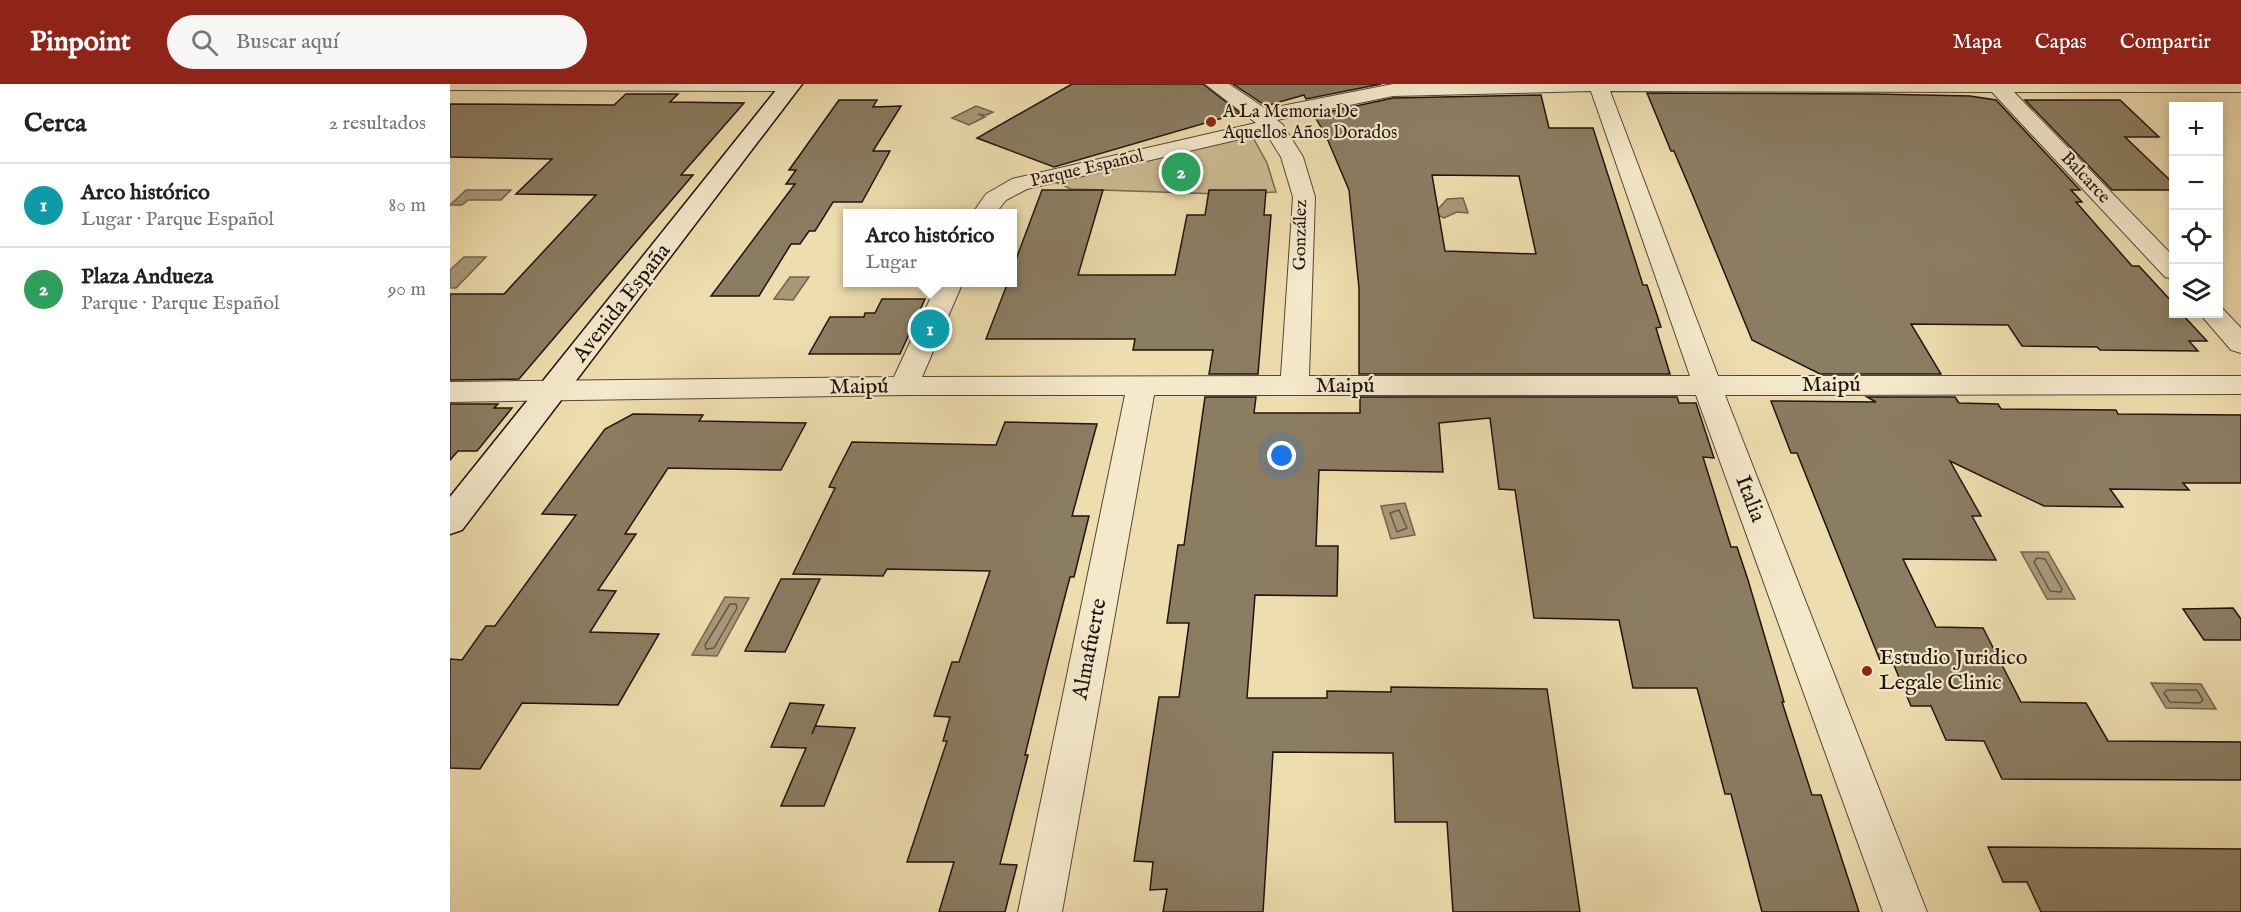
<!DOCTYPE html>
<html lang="es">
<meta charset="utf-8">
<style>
body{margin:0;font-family:"IM FELL English",serif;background:#f6f6f6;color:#222}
.controls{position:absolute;right:18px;top:18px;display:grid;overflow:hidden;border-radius:0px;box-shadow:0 3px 9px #0003}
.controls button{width:54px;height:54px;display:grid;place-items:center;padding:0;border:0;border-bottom:2px solid #e0e0e0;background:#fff;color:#222;font:30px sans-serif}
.you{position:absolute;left:832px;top:372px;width:21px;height:21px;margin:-15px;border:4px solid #fff;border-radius:50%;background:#1a73e8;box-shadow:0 0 0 9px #1a73e833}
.badge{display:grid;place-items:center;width:39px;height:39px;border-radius:50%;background:#8f2418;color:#fff;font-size:20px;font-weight:700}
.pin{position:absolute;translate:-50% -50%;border:3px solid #fff;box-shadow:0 2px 6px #0006}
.popup{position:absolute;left:393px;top:125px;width:174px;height:78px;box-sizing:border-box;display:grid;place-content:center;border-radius:0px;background:#fff;filter:drop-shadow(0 2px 4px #0005);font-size:20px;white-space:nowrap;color:#767676}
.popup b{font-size:22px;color:#222}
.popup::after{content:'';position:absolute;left:50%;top:100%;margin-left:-12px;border:12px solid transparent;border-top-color:#fff}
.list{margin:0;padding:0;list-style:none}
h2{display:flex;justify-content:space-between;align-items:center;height:78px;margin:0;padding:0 24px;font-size:26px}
h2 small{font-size:20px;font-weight:400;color:#767676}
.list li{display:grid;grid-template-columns:39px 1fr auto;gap:18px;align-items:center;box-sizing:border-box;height:84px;padding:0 24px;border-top:2px solid #e0e0e0}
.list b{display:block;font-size:22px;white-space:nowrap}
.list p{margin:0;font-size:20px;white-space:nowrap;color:#767676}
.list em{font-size:20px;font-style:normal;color:#767676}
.icon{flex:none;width:33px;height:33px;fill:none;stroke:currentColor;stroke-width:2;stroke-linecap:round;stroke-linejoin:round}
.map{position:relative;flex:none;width:1791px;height:828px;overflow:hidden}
header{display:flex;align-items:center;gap:36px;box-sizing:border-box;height:84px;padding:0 30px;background:#8f2418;color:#fff}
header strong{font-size:28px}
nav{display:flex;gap:33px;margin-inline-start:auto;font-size:21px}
.search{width:420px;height:54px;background:#f6f6f6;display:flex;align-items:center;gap:15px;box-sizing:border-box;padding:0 21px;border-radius:33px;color:#767676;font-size:22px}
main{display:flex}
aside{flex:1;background:#fff}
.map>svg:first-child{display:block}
.green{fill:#cbbb93;stroke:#766852;stroke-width:1.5}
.water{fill:#a89978;stroke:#72644e;stroke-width:1.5}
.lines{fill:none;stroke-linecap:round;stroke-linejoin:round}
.shore{stroke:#645644;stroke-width:1.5}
.building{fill:#8b7d62;stroke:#201410;stroke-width:1.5;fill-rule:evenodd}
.street-casing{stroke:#544638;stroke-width:2}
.secondary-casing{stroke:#201410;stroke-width:3}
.street{fill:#f4e9ca;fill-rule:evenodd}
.secondary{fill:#f4e9ca;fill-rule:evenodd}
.poi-dot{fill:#8f2418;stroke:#f4e9ca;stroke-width:2}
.labels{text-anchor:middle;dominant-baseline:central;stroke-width:4.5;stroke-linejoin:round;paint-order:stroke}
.far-poi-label{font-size:18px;fill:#201410;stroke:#f4e9ca;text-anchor:start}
.far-street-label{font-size:18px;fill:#201410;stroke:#f4e9ca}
.street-label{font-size:22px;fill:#201410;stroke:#f4e9ca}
.poi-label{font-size:22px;fill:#201410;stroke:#f4e9ca;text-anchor:start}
</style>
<header>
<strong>Pinpoint</strong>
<div class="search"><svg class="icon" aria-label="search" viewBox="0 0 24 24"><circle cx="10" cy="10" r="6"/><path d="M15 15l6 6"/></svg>Buscar aquí</div>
<nav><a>Mapa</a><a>Capas</a><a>Compartir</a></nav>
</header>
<main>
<aside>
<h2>Cerca<small>2 resultados</small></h2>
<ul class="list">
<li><span class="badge" style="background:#0f9aa8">1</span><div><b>Arco histórico</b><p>Lugar · Parque Español</p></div><em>80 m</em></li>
<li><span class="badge" style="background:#2e9e5b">2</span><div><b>Plaza Andueza</b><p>Parque · Parque Español</p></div><em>90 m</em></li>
</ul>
</aside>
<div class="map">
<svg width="1791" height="828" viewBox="0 0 1791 828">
<rect width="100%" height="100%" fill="#eeddae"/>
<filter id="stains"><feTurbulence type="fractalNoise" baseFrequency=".00333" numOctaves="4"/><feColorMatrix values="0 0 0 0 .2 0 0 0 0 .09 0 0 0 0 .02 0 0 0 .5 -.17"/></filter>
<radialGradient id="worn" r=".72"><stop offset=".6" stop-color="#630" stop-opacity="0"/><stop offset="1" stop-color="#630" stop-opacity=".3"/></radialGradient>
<!-- green -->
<path class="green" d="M 800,48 L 817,79 L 826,108 L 770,110 L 621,105 L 605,98 Z"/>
<!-- water -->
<path class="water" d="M 526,22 L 543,28 L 537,31 L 528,30 L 535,33 L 519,41 L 502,34 Z
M 16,106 L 61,106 L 51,116 L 18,116 L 12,121 L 0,121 Z
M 1013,114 L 1018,129 L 1007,128 L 994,134 L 979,127 L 989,124 L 997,115 Z
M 14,173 L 36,173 L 6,204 L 0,204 L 0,186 Z
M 340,193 L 359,193 L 343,216 L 324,215 Z
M 955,419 L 965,451 L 941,455 L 931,422 Z
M 1571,468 L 1598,468 L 1625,515 L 1597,515 Z
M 275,513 L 299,514 L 267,572 L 242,571 Z
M 1701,599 L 1751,600 L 1766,625 L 1716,624 Z"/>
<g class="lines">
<!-- shore -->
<path class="shore" d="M 949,426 L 957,444 L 947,448 L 940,429 Z
M 1587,474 L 1595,475 L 1612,505 L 1611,508 L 1600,507 L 1584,478 Z
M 280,520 L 286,520 L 287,524 L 264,564 L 256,565 L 255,561 Z
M 1717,606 L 1747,606 L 1753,616 L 1750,619 L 1720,618 L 1714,609 Z"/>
</g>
<!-- building -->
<path class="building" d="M 622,0 L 753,0 L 790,29 L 604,83 L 527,54 Z
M 783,0 L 931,0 L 856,15 L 854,11 L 816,22 Z
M 1197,9 L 1424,10 L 1520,12 L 1546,16 L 1630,106 L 1621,106 L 1632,118 L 1626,118 L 1682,182 L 1689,182 L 1724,220 L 1724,230 L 1732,230 L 1757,257 L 1739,257 L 1748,267 L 1650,266 L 1647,263 L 1572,262 L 1558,241 L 1461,240 L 1491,290 L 1370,290 L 1302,256 L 1241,107 L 1224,67 L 1221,67 Z
M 176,10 L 228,10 L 220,18 L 294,19 L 231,91 L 243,91 L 69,295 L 0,296 L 0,210 L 54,210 L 146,111 L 66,110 L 102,75 L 0,73 L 0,20 L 164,21 Z
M 1091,11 L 1099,44 L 1143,44 L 1193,201 L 1197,201 L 1211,243 L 1206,244 L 1220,290 L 909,290 L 909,204 L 899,106 L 876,52 L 864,31 L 943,14 ZM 982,91 L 1069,92 L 1086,170 L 995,167 Z
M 389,16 L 427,16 L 423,23 L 451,22 L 423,67 L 440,67 L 412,118 L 383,118 L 365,147 L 359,147 L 350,160 L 341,160 L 309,212 L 261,212 L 345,100 L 336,100 L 346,86 L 339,86 Z
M 1575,16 L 1670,16 L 1709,53 L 1675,53 L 1724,100 L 1724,106 L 1662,106 Z
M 592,106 L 653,106 L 628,191 L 725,191 L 737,131 L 755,131 L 759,106 L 816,106 L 814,131 L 821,131 L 808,290 L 759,290 L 763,266 L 683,266 L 685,255 L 536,255 L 558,198 L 562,198 L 562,186 Z
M 432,215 L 475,215 L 450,270 L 359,270 L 380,233 L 414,233 L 415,229 L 425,229 Z
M 755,313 L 806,313 L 804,329 L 910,329 L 910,313 L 1227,313 L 1229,319 L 1246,319 L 1264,374 L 1253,373 L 1281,463 L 1287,463 L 1298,496 L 1334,618 L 1332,618 L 1362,711 L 1371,711 L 1409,828 L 1312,828 L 1281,710 L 1275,710 L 1247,604 L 1183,604 L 1169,536 L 1084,534 L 1065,406 L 1049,405 L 1040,334 L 989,339 L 993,388 L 869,386 L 866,462 L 888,462 L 887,512 L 805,511 L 797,614 L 877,614 L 877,607 L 941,608 L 941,603 L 1097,605 L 1130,828 L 1003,828 L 997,738 L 945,738 L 943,669 L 823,668 L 813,828 L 713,828 L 717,805 L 700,806 L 703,778 L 684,777 L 709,613 L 729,613 L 739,539 L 717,539 L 728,461 L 734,461 Z
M 1417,313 L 1505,313 L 1509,319 L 1548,320 L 1551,325 L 1666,326 L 1668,330 L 1791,331 L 1791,399 L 1733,399 L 1739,406 L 1660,405 L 1673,423 L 1594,422 L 1500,377 L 1531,432 L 1522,432 L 1546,476 L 1453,475 L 1486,543 L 1533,544 L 1571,618 L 1636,619 L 1658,657 L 1791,658 L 1791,696 L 1552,695 L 1534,657 L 1496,656 L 1481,622 L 1461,622 L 1443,579 L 1431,579 L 1347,369 L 1341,369 L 1321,317 L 1426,318 Z
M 0,320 L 48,320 L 44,324 L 62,324 L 27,367 L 8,367 L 0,376 Z
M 183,330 L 253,331 L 249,337 L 356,339 L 331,386 L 218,384 L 175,450 L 186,450 L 148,506 L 166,507 L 140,548 L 209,550 L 168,621 L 72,619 L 30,685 L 0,684 L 0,575 L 12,576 L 36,542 L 45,542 L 126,431 L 92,430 L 155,345 Z
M 555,338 L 647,340 L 622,432 L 639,432 L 624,493 L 620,493 L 597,581 L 575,671 L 578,671 L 550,780 L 567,781 L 555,828 L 489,828 L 504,778 L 457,778 L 497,657 L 493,657 L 500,633 L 484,632 L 502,578 L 509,578 L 540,487 L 437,485 L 433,492 L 343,490 L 385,404 L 379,403 L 402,358 L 546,361 Z
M 331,495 L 370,495 L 335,568 L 295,567 Z
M 1783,524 L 1791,535 L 1791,556 L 1754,556 L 1733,525 Z
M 340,619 L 374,621 L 362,650 L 365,642 L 405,644 L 374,722 L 331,722 L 356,664 L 321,663 Z
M 1538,763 L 1791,765 L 1791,828 L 1591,828 L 1577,798 L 1553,798 Z"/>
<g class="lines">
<defs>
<path id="street" d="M 0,0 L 350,0 L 351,1 L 348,5 L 341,7 L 0,6 Z
M 755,0 L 779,0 L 816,25 L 943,0 L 1791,0 L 1791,8 L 1564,8 L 1724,173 L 1724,195 L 1715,193 L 1542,8 L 1160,7 L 1268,292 L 1791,292 L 1791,310 L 1275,311 L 1477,828 L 1433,828 L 1246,311 L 704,311 L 612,828 L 568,828 L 675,311 L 454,311 L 0,318 L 0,298 L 444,293 L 488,198 L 513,198 L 472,293 L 831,292 L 843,113 L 831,73 L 816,49 L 577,105 L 556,116 L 545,130 L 522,130 L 536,110 L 562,95 L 806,39 ZM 1141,7 L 1240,292 L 859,292 L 865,113 L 853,73 L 833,41 L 827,36 L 943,12 Z
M 1768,223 L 1772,224 L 1791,244 L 1791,269 L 1781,266 L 1750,230 L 1768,230 Z"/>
<path id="secondary" d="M 331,0 L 352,0 L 12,446 L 0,450 L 0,413 Z"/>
</defs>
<!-- street casing -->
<use href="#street" class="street-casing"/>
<!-- secondary casing -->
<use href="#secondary" class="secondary-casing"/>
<!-- street -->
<use href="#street" class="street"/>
<!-- secondary -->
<use href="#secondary" class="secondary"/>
</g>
<!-- markers -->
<g class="poi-dot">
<circle cx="761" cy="38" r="6"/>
<circle cx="1417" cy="587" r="6"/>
</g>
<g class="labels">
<!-- far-poi labels -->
<g class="far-poi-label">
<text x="773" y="28">A La Memoria De<tspan x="773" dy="21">Aquellos Años Dorados</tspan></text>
</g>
<!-- far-street labels -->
<g class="far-street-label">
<text transform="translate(637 85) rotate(-13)">Parque Español</text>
<text transform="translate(1635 94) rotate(47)">Balcarce</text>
<text transform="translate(851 151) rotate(-89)">González</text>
</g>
<!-- street labels -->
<g class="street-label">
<text transform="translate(172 219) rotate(-52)">Avenida España</text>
<text x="1381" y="301">Maipú</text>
<text x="895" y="302">Maipú</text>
<text transform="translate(409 303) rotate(-1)">Maipú</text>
<text transform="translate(1300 415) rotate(69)">Italia</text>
<text transform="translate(640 565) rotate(-79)">Almafuerte</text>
</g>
<!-- poi labels -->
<g class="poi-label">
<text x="1429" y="574">Estudio Juridico<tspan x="1429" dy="25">Legale Clinic</tspan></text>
</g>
</g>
<rect width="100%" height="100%" filter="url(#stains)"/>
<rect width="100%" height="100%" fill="url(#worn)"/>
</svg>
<div class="controls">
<button>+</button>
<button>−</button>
<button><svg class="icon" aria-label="locate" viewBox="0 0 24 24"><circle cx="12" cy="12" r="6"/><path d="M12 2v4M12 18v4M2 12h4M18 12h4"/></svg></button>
<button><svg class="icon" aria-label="layers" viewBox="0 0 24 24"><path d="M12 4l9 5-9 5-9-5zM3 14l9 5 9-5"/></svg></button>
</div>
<div class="you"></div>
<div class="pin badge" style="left:480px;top:245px;background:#0f9aa8">1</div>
<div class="popup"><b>Arco histórico</b>Lugar</div>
<div class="pin badge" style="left:731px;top:88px;background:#2e9e5b">2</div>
</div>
</main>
